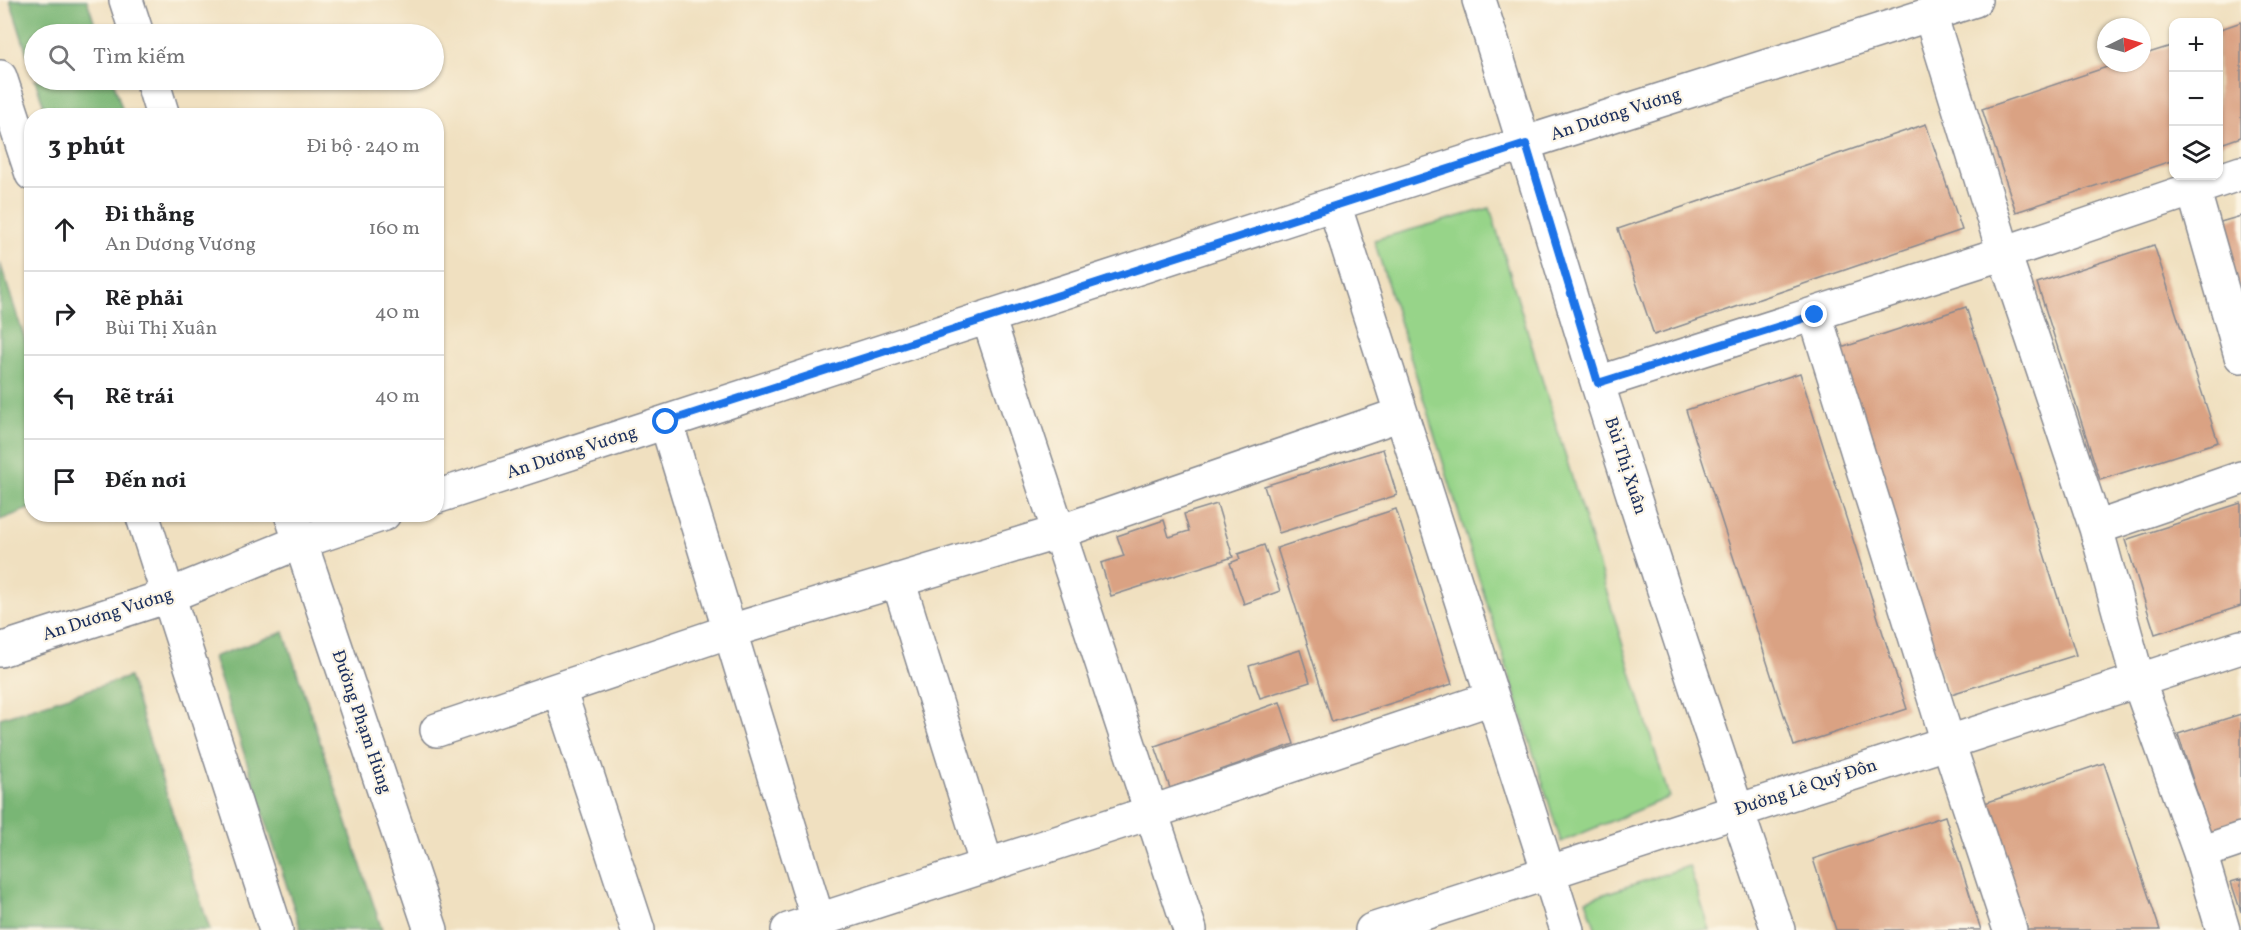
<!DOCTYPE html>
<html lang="vi">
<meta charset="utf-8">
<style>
body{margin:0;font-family:Vollkorn,serif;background:#f2f2f2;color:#202124}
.controls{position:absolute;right:18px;top:18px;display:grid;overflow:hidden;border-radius:12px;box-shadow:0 2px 4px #0004}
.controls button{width:54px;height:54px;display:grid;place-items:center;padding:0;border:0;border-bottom:2px solid #e0e0e0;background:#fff;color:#202124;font:30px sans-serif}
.compass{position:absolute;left:2097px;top:18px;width:54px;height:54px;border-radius:50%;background:#fff;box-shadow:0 2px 4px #0004;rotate:85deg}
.stop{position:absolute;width:18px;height:18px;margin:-14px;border:4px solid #1a73e8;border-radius:50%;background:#fff}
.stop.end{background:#1a73e8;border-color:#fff;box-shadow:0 2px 6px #0008}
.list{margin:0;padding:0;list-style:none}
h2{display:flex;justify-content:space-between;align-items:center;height:78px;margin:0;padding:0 24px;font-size:26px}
h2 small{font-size:20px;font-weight:400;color:#757577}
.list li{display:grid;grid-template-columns:39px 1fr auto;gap:18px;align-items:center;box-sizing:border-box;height:84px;padding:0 24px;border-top:2px solid #e0e0e0}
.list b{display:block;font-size:22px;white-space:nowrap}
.list p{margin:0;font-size:20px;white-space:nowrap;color:#757577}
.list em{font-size:20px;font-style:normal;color:#757577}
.icon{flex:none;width:33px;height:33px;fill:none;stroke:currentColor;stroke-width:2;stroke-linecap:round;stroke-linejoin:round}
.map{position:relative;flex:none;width:2241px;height:930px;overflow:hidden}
.search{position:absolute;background:#fff;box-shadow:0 2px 4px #0004;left:24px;top:24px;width:420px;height:66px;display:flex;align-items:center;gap:15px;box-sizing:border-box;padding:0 21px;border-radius:33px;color:#757577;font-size:22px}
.panel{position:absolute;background:#fff;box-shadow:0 2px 4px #0004;left:24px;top:108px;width:420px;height:414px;border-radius:24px}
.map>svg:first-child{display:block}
.green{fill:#97d489;stroke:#598274;stroke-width:1.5}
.forest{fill:#79b675;stroke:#4a726a;stroke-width:1.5}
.building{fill:#daa283}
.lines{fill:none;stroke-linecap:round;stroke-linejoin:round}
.street-casing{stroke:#86888f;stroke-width:36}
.secondary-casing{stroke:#86888f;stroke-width:36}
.street{stroke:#fff;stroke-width:33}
.secondary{stroke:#fff;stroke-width:33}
.route{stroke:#1a73e8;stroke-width:8}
.labels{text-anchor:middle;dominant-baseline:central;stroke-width:4.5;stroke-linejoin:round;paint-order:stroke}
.street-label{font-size:18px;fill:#1b2f5e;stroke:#fcf5e5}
</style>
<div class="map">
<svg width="2241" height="930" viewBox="0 0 2241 930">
<rect width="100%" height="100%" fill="#fcf5e5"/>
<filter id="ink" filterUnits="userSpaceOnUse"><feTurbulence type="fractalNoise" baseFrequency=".0167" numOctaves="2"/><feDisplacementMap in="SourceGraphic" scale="12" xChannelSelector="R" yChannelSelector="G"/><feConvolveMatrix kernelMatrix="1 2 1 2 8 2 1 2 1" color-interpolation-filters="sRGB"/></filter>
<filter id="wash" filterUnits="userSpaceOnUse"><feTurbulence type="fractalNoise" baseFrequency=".008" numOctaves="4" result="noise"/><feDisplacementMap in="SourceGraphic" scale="24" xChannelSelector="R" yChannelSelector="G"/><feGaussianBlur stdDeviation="1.35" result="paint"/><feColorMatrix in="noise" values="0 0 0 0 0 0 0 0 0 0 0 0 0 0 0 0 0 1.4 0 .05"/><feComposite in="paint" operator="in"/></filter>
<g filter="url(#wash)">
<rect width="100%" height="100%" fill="#f0e0c0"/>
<!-- green -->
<path class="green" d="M 1490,208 L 1669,797 L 1561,842 L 1374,240 Z
M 1689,866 L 1710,930 L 1596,930 L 1586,900 Z"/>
<!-- forest -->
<path class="forest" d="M 10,0 L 87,0 L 98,34 L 34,34 L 34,76 Z
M 35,80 L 113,80 L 124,115 L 47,115 Z
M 0,263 L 31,358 L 31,508 L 0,520 Z
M 284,632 L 382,930 L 301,930 L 213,657 Z
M 129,677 L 210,930 L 0,930 L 0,718 Z"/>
<g id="blocks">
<!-- building -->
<path class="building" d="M 2241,22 L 2241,137 L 2218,145 L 2218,30 Z
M 2174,45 L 2174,160 L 2016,212 L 1982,109 L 2119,63 L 2142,63 L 2142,55 Z
M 1926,124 L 1962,230 L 1654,335 L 1618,229 Z
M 2241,216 L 2241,298 L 2217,223 Z
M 2154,245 L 2218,442 L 2100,480 L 2037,283 Z
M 1966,307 L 2076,655 L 1948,695 L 1838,349 Z
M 1800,373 L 1907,709 L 1794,746 L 1686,410 Z
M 1383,449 L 1397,495 L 1279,533 L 1264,486 Z
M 2241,503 L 2241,606 L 2155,634 L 2125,540 Z
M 1217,504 L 1233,557 L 1111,596 L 1101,563 L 1124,556 L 1117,536 L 1164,520 L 1169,537 L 1189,531 L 1184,514 Z
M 1396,509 L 1452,684 L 1332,722 L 1277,548 Z
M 1264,545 L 1280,591 L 1244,604 L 1230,563 L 1240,559 L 1238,554 Z
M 1300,650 L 1310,682 L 1260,698 L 1249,666 Z
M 1280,702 L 1294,744 L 1170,788 L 1155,746 Z
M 2241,714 L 2241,823 L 2210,833 L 2178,734 Z
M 2104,763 L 2160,930 L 2025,930 L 1982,804 Z
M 1945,816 L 1981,930 L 1836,930 L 1813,859 Z
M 2241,879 L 2241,912 L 2231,882 Z"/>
</g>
</g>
<g filter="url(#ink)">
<use href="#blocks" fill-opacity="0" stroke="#86888f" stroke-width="1.5"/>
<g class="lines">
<defs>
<path id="street" d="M 1479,0 C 1520,128 1558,257 1598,385 C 1656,567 1715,749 1778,930
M 1930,14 L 2004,253 L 2096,528 L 2138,680 L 2200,853 L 2223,930
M 2193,188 L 2241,356
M 1334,204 L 1567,930
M 1815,315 L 1948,742 L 2010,930
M 988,317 L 1190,930
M 1598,383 L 2004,253 L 2241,173
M 666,422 L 821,930
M 436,497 L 1334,204 L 1975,0
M 2096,528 L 2241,478
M 898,580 L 987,866
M 0,650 L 168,596 L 300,542 L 384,514
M 559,689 L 638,930
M 437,730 L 730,631 L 1059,532 L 1401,414
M 2200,853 L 2241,839
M 788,930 L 1152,812 L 1492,698
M 1372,930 L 2241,647"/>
<path id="secondary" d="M 126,0 L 137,34
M 0,77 L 32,174
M 152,80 L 163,116
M 142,514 L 276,930
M 291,514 L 431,930"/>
</defs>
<!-- street casing -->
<use href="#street" class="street-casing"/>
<!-- secondary casing -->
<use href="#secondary" class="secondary-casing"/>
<!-- street -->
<use href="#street" class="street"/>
<!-- secondary -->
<use href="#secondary" class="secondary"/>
</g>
</g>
<g class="lines" filter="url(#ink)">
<!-- route -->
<path class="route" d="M 666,422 L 1526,144 L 1598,383 L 1815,315"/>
</g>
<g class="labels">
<!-- street labels -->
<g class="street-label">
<text transform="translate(1616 115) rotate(-18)">An Dương Vương</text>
<text transform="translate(572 453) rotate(-18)">An Dương Vương</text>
<text transform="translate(1625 466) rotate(72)">Bùi Thị Xuân</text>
<text transform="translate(108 615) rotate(-18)">An Dương Vương</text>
<text transform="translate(361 722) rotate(71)">Đường Phạm Hùng</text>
<text transform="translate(1806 788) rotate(-18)">Đường Lê Quý Đôn</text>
</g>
</g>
</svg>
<div class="controls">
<button>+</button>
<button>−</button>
<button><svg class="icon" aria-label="layers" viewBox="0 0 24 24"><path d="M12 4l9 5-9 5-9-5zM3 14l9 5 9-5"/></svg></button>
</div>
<svg class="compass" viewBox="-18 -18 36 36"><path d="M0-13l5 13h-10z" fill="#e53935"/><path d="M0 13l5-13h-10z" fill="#757577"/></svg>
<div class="stop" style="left:666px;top:422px"></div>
<div class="stop end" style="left:1815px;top:315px"></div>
<div class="search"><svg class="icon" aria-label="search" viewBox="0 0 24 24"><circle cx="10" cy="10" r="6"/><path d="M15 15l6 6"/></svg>Tìm kiếm</div>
<section class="panel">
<h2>3 phút<small>Đi bộ · 240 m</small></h2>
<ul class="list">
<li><svg class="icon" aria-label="ahead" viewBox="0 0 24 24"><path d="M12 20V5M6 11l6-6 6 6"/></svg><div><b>Đi thẳng</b><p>An Dương Vương</p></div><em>160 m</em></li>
<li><svg class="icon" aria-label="right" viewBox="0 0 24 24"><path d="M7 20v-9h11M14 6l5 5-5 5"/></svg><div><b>Rẽ phải</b><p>Bùi Thị Xuân</p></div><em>40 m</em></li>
<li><svg class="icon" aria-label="left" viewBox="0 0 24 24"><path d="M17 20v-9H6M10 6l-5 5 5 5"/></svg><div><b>Rẽ trái</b></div><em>40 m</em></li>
<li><svg class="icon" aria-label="arrive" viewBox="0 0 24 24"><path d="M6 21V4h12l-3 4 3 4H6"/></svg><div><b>Đến nơi</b></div></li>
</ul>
</section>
</div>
